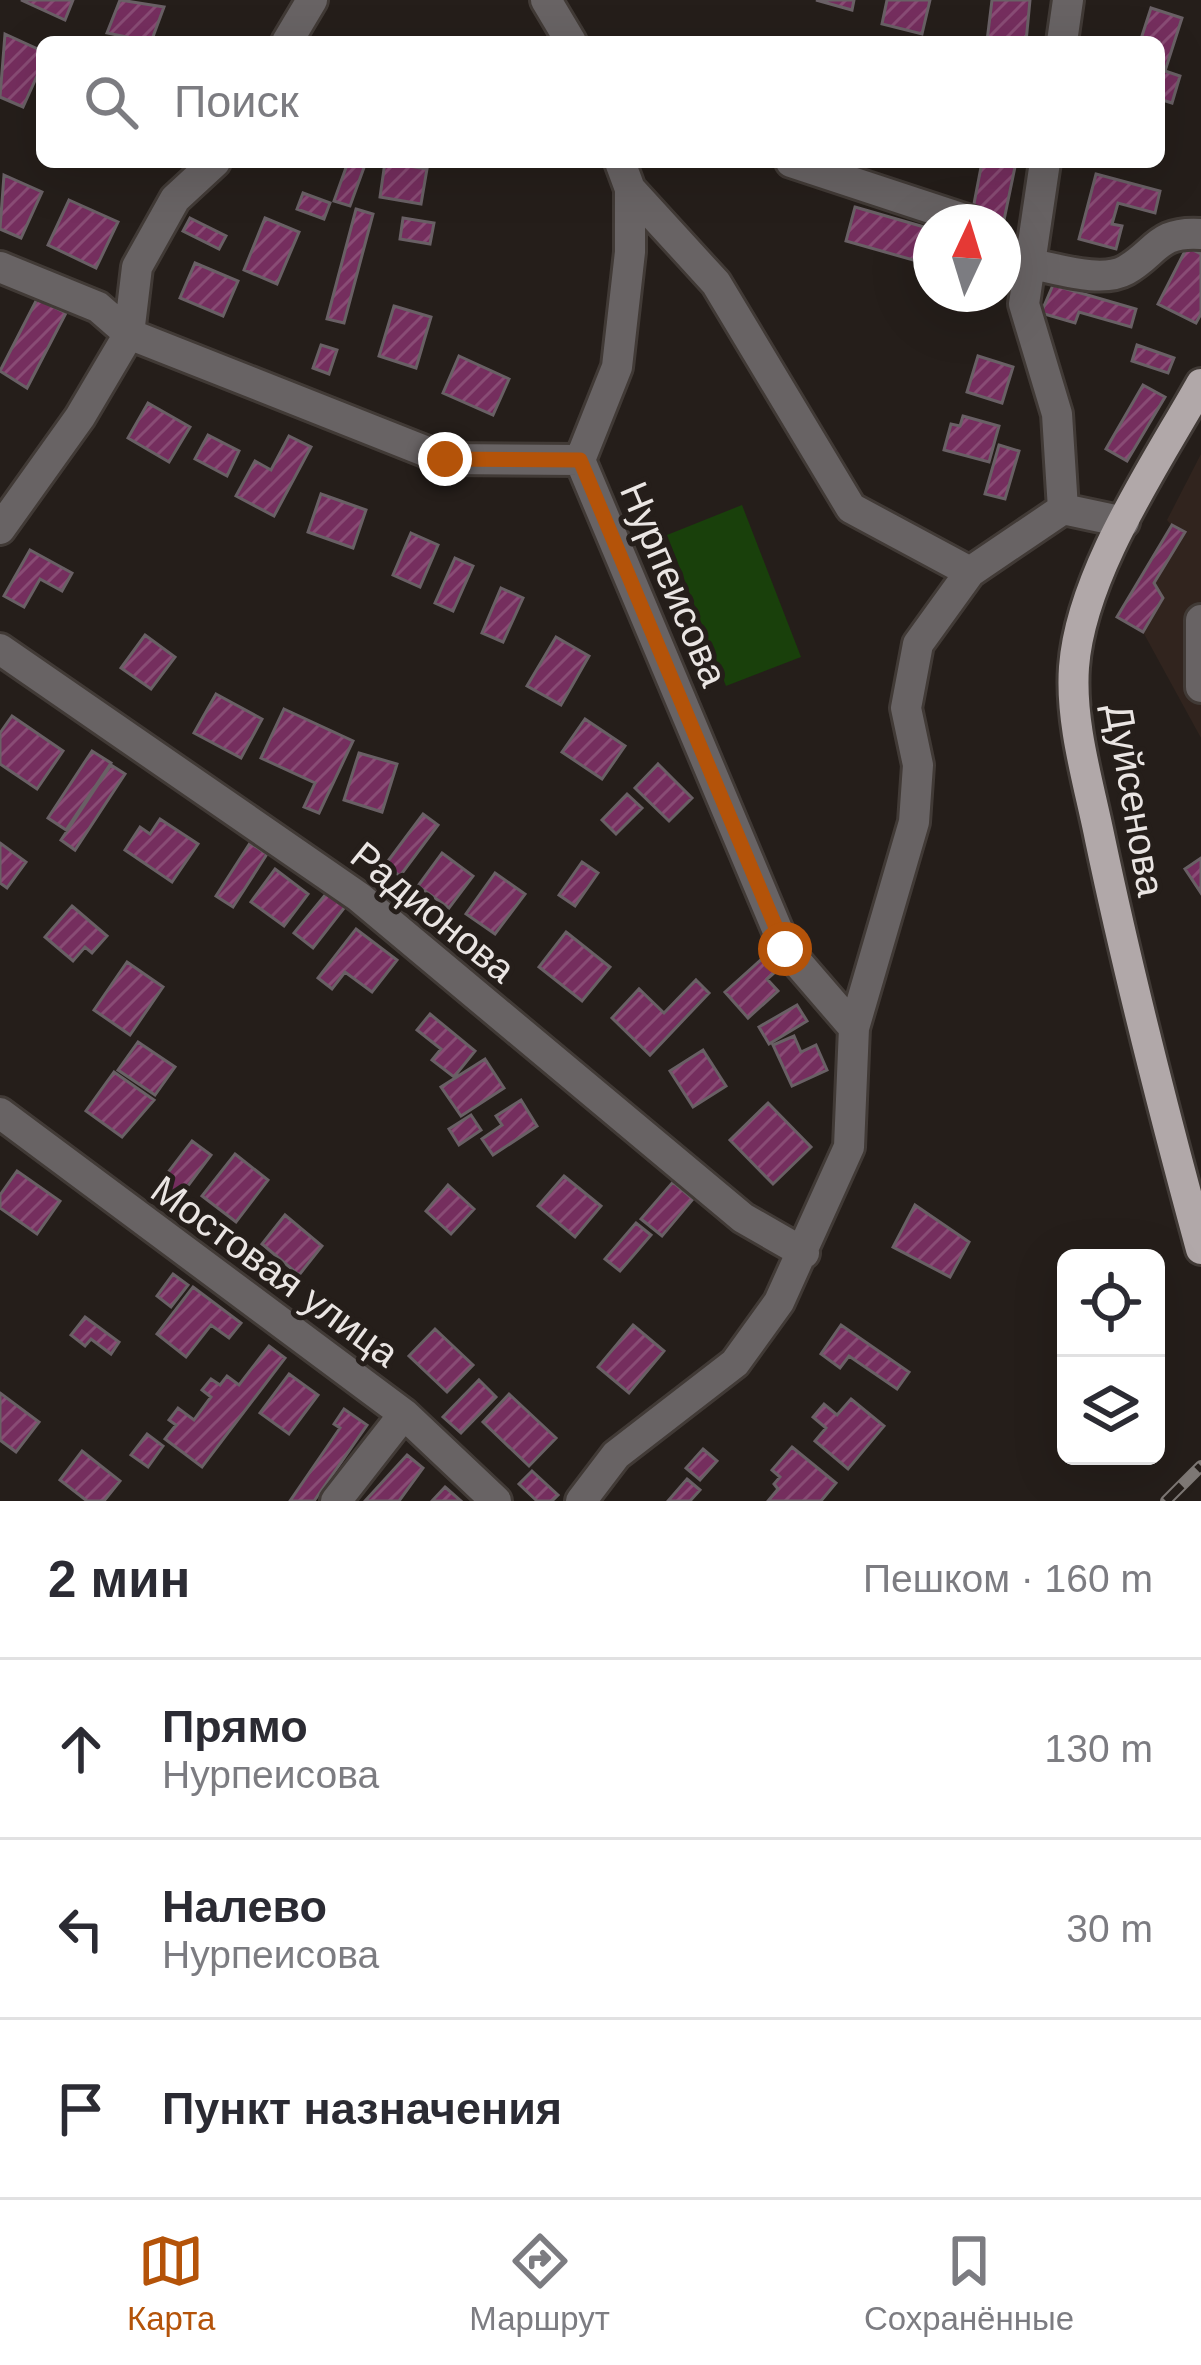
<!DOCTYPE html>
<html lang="ru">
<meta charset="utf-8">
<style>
body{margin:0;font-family:Helvetica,sans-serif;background:#f7f7f7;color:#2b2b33}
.controls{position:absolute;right:36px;bottom:36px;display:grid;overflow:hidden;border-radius:18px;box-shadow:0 12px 48px #0002}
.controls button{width:108px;height:108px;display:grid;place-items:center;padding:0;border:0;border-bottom:3px solid #e1e1e2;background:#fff;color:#2b2b33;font:60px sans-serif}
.compass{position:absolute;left:913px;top:204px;width:108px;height:108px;border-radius:50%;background:#fff;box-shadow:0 12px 48px #0002;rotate:4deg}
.stop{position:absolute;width:36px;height:36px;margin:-27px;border:9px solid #b45309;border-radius:50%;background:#fff}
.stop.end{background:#b45309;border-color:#fff;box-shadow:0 3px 12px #0008}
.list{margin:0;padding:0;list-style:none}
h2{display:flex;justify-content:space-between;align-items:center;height:156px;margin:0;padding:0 48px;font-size:51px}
h2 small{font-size:39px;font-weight:400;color:#7c7c81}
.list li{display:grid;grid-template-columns:78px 1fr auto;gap:36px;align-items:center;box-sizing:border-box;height:180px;padding:0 48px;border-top:3px solid #e1e1e2}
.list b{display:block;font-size:45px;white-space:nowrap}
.list p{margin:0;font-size:39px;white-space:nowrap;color:#7c7c81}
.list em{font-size:39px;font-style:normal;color:#7c7c81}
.icon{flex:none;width:66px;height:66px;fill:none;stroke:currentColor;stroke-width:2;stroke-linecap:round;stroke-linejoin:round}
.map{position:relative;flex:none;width:1201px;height:1501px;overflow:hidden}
.search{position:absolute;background:#fff;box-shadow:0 12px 48px #0002;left:36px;right:36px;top:36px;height:132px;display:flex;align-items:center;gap:30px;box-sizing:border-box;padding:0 42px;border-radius:18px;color:#7c7c81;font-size:45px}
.sheet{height:696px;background:#fff}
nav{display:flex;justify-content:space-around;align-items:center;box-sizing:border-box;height:168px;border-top:3px solid #e1e1e2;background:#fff;font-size:33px;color:#7c7c81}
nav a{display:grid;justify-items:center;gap:6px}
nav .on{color:#b45309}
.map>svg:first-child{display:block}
.built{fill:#31241e}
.grass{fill:#19400b}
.building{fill:url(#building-hatch);stroke:#696065;stroke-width:3}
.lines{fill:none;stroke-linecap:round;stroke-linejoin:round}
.minor-casing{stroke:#413a36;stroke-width:36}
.major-casing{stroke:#413a36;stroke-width:36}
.minor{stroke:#686364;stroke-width:30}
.major{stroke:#b1a8a9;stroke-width:30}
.rail-casing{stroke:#7e7875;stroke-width:12}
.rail{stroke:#251e1a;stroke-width:8;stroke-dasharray:22;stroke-linecap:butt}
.route{stroke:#b45309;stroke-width:15}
.labels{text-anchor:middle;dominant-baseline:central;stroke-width:10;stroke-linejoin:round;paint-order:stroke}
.street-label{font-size:39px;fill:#eae5e3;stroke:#251e1a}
</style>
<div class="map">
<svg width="1201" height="1501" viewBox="0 0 1201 1501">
<defs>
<pattern id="building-hatch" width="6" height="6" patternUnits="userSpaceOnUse" patternTransform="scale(3)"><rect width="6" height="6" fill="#752e5e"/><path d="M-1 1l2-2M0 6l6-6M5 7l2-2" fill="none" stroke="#894c75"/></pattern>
</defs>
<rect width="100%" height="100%" fill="#251e1a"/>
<!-- built -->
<path class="built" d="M 1201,454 L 1201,738 L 1143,632 L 1117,617 L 1171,525 L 1167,520 Z"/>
<!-- grass -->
<path class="grass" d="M 742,505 L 801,657 L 726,686 L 667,535 Z"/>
<!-- building -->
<path class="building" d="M 21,0 L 73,0 L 65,20 Z
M 120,0 L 164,7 L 151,42 L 107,33 Z
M 816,0 L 854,0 L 852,10 Z
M 887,0 L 930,0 L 922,34 L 882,24 Z
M 992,0 L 1030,0 L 1026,42 L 987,41 Z
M 1151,8 L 1182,18 L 1165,71 L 1180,76 L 1172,103 L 1159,99 L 1159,42 L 1140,42 Z
M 5,34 L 42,51 L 42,65 L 23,107 L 0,97 Z
M 348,162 L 366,162 L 350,206 L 334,201 Z
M 385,162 L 427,169 L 421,204 L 380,197 Z
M 982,162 L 1016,162 L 1004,220 L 972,214 Z
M 1096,174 L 1160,191 L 1155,213 L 1118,203 L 1112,224 L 1122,226 L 1116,249 L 1079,239 Z
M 4,175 L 42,192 L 21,238 L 0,229 Z
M 303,193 L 330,203 L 324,219 L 297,209 Z
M 69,200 L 118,222 L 96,268 L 48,245 Z
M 855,207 L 931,229 L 931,265 L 846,241 Z
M 356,209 L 373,214 L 344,323 L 327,319 Z
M 190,218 L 226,236 L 219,249 L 183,231 Z
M 265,218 L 299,232 L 277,284 L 244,270 Z
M 403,218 L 434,223 L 430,244 L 400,239 Z
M 1187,247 L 1201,254 L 1201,314 L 1196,323 L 1158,304 Z
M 195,263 L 238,281 L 223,316 L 180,298 Z
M 1053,285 L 1136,309 L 1131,327 L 1079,312 L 1075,323 L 1041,313 Z
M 37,299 L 66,313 L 27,388 L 0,371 Z
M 394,306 L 431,317 L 416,368 L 379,356 Z
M 321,345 L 337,350 L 329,374 L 313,368 Z
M 1137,345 L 1174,358 L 1168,373 L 1132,361 Z
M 459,356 L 509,379 L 493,415 L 443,393 Z
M 978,356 L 1013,367 L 1002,403 L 967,392 Z
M 1143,385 L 1165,397 L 1127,461 L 1106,449 Z
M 148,403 L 190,427 L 169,462 L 128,438 Z
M 963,416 L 999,426 L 989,462 L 944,450 L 951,424 L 960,426 Z
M 208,435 L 239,451 L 227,476 L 195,459 Z
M 289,436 L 311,447 L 274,516 L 236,496 L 255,461 L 271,470 Z
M 999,445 L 1019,451 L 1005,499 L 985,494 Z
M 321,494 L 366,510 L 353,548 L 308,532 Z
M 1172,525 L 1185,532 L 1154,583 L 1163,598 L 1143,632 L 1117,617 Z
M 411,533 L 438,545 L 420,587 L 393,575 Z
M 30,550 L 72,573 L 62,591 L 40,579 L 24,607 L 4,596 Z
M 455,558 L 473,566 L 453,611 L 435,603 Z
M 501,588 L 523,598 L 503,642 L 482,633 Z
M 145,635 L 175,657 L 151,689 L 121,668 Z
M 556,637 L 589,656 L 561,705 L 527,686 Z
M 216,694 L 262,719 L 241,758 L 194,733 Z
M 284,709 L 353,741 L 319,813 L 304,807 L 315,783 L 261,758 Z
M 12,716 L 63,751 L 37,789 L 0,764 L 0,733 Z
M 585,719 L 625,746 L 602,779 L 562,752 Z
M 92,751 L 111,763 L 66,830 L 48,818 Z
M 359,753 L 397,764 L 382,812 L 344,800 Z
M 658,764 L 692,798 L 669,821 L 635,788 Z
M 111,765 L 125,774 L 75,850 L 61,840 Z
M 627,794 L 642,808 L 616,834 L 602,820 Z
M 423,814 L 438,825 L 400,876 L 385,865 Z
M 160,819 L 198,844 L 172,882 L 125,850 L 140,827 L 150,834 Z
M 0,843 L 26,862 L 7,888 L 0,883 Z
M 250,843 L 267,854 L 233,907 L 216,896 Z
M 442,853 L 473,876 L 449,908 L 418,886 Z
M 1201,858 L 1201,893 L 1185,869 Z
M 582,862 L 598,873 L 575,906 L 559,895 Z
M 275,869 L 308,894 L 284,926 L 251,902 Z
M 495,873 L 525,894 L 495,934 L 466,914 Z
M 330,889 L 348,903 L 313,948 L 294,933 Z
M 72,906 L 107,936 L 92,953 L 85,947 L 73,961 L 45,937 Z
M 356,929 L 397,960 L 372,992 L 345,972 L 332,989 L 318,978 Z
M 566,932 L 610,967 L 582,1001 L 539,967 Z
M 763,958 L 775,972 L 767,979 L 778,991 L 748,1018 L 725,992 Z
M 127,962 L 163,987 L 130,1035 L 94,1010 Z
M 696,980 L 709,993 L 650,1055 L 612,1018 L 639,989 L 664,1013 Z
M 797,1005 L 807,1021 L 769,1044 L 759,1027 Z
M 430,1014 L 475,1051 L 454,1077 L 432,1060 L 441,1049 L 417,1030 Z
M 794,1036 L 801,1052 L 816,1045 L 827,1070 L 792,1086 L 773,1045 Z
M 138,1042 L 175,1067 L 155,1095 L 118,1070 Z
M 703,1050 L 726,1086 L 693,1107 L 670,1071 Z
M 485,1059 L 504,1088 L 461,1116 L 441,1087 Z
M 114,1072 L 154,1100 L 122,1137 L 86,1111 Z
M 521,1100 L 537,1126 L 493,1155 L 482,1139 L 502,1125 L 496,1116 Z
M 768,1103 L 811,1147 L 773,1184 L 730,1140 Z
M 471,1115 L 481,1130 L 459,1145 L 449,1129 Z
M 192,1141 L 211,1155 L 172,1207 L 153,1192 Z
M 235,1154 L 268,1180 L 236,1222 L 202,1196 Z
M 17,1171 L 60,1201 L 37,1234 L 0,1208 L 0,1195 Z
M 564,1176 L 601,1206 L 575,1237 L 538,1206 Z
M 673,1182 L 693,1199 L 662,1236 L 641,1219 Z
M 448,1185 L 474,1209 L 451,1234 L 426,1211 Z
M 915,1205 L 969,1242 L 950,1277 L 893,1247 Z
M 285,1215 L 322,1246 L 299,1275 L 262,1244 Z
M 636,1223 L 651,1235 L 620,1271 L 605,1259 Z
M 173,1274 L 188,1285 L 171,1307 L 157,1296 Z
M 193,1287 L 241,1323 L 229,1338 L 211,1325 L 186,1357 L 157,1334 Z
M 85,1317 L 119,1342 L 111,1354 L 91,1339 L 85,1346 L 71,1335 Z
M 633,1325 L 664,1351 L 629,1393 L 598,1367 Z
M 841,1325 L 909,1372 L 897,1389 L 849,1356 L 840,1368 L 821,1354 Z
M 435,1329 L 473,1365 L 447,1392 L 409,1356 Z
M 269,1346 L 285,1358 L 202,1467 L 165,1439 L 176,1425 L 169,1420 L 178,1408 L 194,1420 L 211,1397 L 202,1390 L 211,1379 L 220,1385 L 227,1376 L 239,1385 Z
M 289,1374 L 318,1395 L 289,1434 L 260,1413 Z
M 479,1380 L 496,1397 L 461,1433 L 443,1417 Z
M 0,1393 L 39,1422 L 16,1452 L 0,1440 Z
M 509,1394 L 556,1438 L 529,1466 L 483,1422 Z
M 851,1399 L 884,1426 L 848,1469 L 815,1441 L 826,1428 L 813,1417 L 824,1404 L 837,1415 Z
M 344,1409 L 367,1425 L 314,1501 L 290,1501 L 340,1428 L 334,1424 Z
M 147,1434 L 163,1446 L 148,1467 L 131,1455 Z
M 792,1447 L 836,1483 L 821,1501 L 768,1501 L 778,1489 L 774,1484 L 780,1477 L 772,1470 Z
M 703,1449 L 717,1461 L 700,1480 L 686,1468 Z
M 82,1451 L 120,1481 L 104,1501 L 87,1501 L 60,1480 Z
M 407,1455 L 423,1468 L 399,1501 L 365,1501 Z
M 532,1471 L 558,1495 L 552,1501 L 537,1501 L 519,1484 Z
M 687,1479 L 700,1490 L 690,1501 L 668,1501 Z
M 445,1487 L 461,1501 L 432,1501 Z"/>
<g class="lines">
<defs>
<path id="minor" d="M 546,0 L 571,42
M 287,42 L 312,0
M 1062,42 L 1068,0
M 620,162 L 630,189 L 716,283 L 851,508 L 970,572 L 1063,509 L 1124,522
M 791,162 L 973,222
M 1045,162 L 1024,304 L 1057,414 L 1063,509
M 1030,264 C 1056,268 1101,284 1126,270 C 1157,252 1157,231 1201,234
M 0,267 L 98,307 L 129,334 L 445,459 L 580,460 L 785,948 L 854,1028
M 580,460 L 617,367 L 630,252 L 630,189
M 0,529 L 80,417 L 129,334 L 137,267 L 175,199 L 215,162
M 1201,620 L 1201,687
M 0,649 L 359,897 L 743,1218 L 804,1253
M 0,1113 L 404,1414 L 496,1501
M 336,1501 L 404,1414
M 581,1501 L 616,1455 L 735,1363 L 779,1302 L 849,1147 L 854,1028 L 914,822 L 918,765 L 906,708 L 918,644 L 970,572"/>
<path id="major" d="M 1201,384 C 1156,464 1081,573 1074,667 C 1070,724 1089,784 1100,839 C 1129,977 1164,1113 1201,1249"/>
</defs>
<!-- minor casing -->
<use href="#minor" class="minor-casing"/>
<!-- major casing -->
<use href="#major" class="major-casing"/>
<!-- minor -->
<use href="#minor" class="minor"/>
<!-- major -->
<use href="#major" class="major"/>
<defs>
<path id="rail" d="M 1166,1501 L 1201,1466"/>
</defs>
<!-- rail casing -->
<use href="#rail" class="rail-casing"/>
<!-- rail -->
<use href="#rail" class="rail"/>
</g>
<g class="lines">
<!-- route -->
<path class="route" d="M 445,459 L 580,460 L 785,949"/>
</g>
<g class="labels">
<!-- street labels -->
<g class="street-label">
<text transform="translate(674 584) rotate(67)">Нурпеисова</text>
<text transform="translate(1135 800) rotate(80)">Дуйсенова</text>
<text transform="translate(433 912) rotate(39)">Радионова</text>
<text transform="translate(275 1271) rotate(36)">Мостовая улица</text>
</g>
</g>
</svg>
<div class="controls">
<button><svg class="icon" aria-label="locate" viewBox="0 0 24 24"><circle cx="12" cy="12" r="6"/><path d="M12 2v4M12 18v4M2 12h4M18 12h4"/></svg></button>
<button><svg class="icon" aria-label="layers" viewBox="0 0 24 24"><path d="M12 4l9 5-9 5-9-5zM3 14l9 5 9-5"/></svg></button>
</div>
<svg class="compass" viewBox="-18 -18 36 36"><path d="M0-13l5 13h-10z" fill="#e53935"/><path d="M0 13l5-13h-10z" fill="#7c7c81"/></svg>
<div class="stop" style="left:785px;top:949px"></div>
<div class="stop end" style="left:445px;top:459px"></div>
<div class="search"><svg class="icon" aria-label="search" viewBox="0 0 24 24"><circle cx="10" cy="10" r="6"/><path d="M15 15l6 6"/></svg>Поиск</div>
</div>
<section class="sheet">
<h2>2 мин<small>Пешком · 160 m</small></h2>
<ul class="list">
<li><svg class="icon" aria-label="ahead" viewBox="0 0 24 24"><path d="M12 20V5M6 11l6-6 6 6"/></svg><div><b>Прямо</b><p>Нурпеисова</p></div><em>130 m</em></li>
<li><svg class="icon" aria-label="left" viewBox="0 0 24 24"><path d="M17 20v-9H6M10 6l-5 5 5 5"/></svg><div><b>Налево</b><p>Нурпеисова</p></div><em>30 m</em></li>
<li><svg class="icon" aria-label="arrive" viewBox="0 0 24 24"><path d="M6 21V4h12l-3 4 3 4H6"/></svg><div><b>Пункт назначения</b></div></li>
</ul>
</section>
<nav>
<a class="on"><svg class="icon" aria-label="map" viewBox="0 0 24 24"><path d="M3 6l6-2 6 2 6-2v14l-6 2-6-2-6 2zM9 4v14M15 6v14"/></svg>Карта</a>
<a><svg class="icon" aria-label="directions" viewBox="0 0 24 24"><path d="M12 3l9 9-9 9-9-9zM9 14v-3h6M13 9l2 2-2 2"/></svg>Маршрут</a>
<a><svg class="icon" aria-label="saved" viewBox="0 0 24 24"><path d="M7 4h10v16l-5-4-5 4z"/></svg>Сохранённые</a>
</nav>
